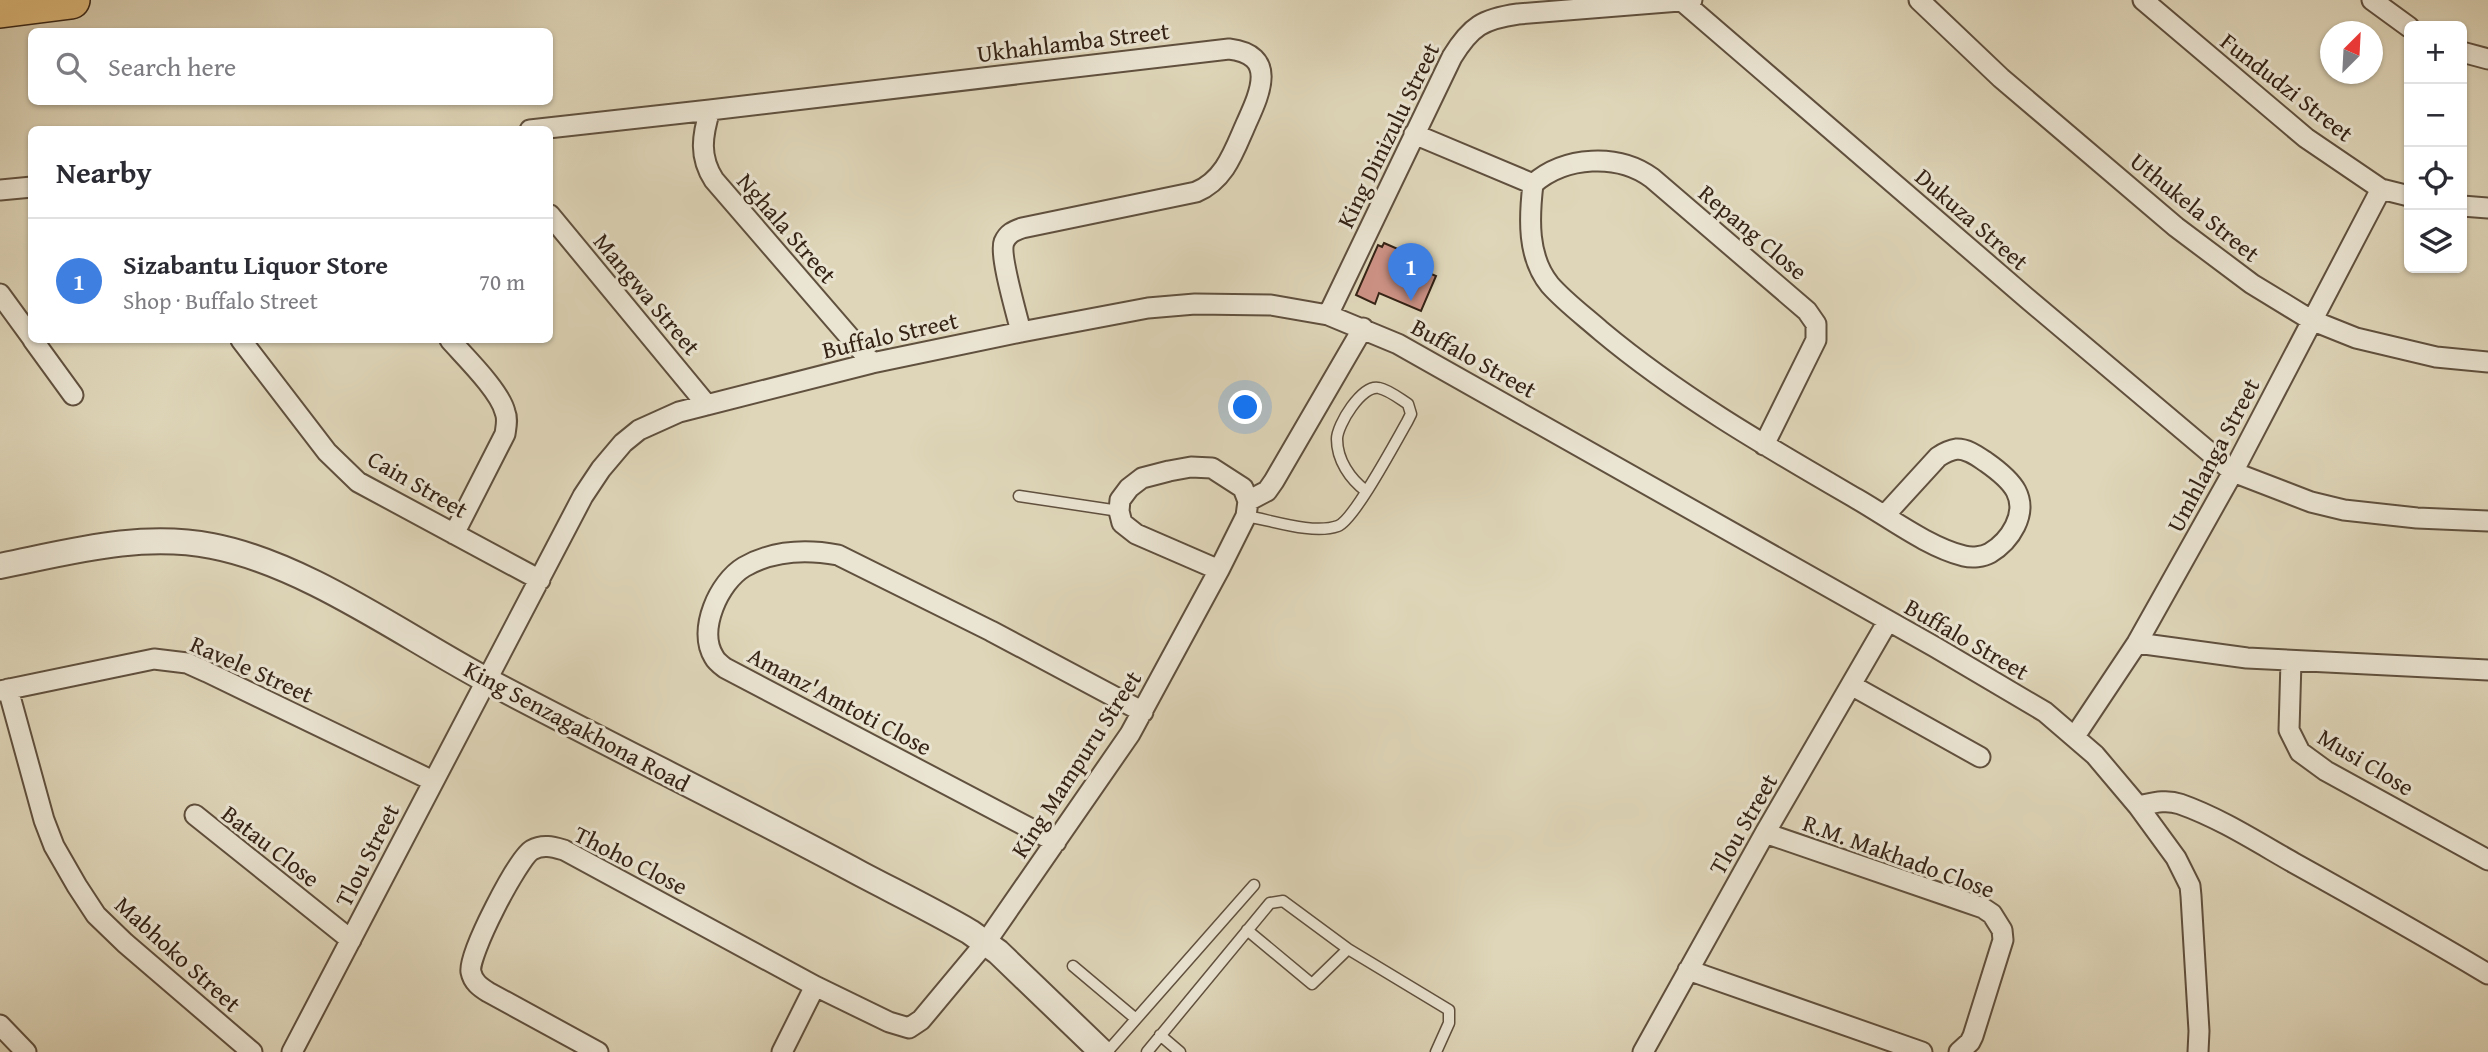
<!DOCTYPE html>
<meta charset="utf-8">
<style>
body{margin:0;font-family:"Gentium Book Plus",serif;background:#f2f2f3;color:#2b2b33}
.controls{position:absolute;right:21px;top:21px;display:grid;overflow:hidden;border-radius:10px;box-shadow:0 2px 5px #0004}
.controls button{width:63px;height:63px;display:grid;place-items:center;padding:0;border:0;border-bottom:2px solid #e1e1e2;background:#fff;color:#2b2b33;font:35px sans-serif}
.compass{position:absolute;left:2320px;top:21px;width:63px;height:63px;border-radius:50%;background:#fff;box-shadow:0 2px 5px #0004;rotate:24deg}
.you{position:absolute;left:1246px;top:408px;width:24px;height:24px;margin:-18px;border:5px solid #fff;border-radius:50%;background:#1a73e8;box-shadow:0 0 0 10px #1a73e833}
.badge{display:grid;place-items:center;width:46px;height:46px;border-radius:50%;background:#7c3aed;color:#fff;font-size:23px;font-weight:700}
.pin{position:absolute;translate:-50% -58px;filter:drop-shadow(0 2px 4px #0008)}
.pin::after{content:'';position:absolute;top:37px;width:24px;height:21px;background:inherit;clip-path:polygon(0 0,100% 0,50% 100%)}
.list{margin:0;padding:0;list-style:none}
h2{display:flex;justify-content:space-between;align-items:center;height:91px;margin:0;padding:0 28px;font-size:30px}
h2 small{font-size:23px;font-weight:400;color:#7c7c81}
.list li{display:grid;grid-template-columns:46px 1fr auto;gap:21px;align-items:center;box-sizing:border-box;height:126px;padding:0 28px;border-top:2px solid #e1e1e2}
.list b{display:block;font-size:26px;white-space:nowrap}
.list p{margin:0;font-size:23px;white-space:nowrap;color:#7c7c81}
.list em{font-size:23px;font-style:normal;color:#7c7c81}
.icon{flex:none;width:38px;height:38px;fill:none;stroke:currentColor;stroke-width:2;stroke-linecap:round;stroke-linejoin:round}
.map{position:relative;flex:none;width:2488px;height:1052px;overflow:hidden}
.search{position:absolute;background:#fff;box-shadow:0 2px 5px #0004;left:28px;top:28px;width:525px;height:77px;display:flex;align-items:center;gap:18px;box-sizing:border-box;padding:0 24px;border-radius:10px;color:#7c7c81;font-size:26px}
.panel{position:absolute;background:#fff;box-shadow:0 2px 5px #0004;left:28px;top:126px;width:525px;height:217px;border-radius:10px}
.map>svg:first-child{display:block}
.building{fill:#cd9285;stroke:#352315;stroke-width:2}
.lines{fill:none;stroke-linecap:round;stroke-linejoin:round}
.service-casing{stroke:#60503e;stroke-width:13}
.minor-casing{stroke:#60503e;stroke-width:23}
.tertiary-casing{stroke:#60503e;stroke-width:28}
.motorway-casing{stroke:#352315;stroke-width:40}
.service{stroke:#eae4d2;stroke-width:10}
.minor{stroke:#eae4d2;stroke-width:19}
.tertiary{stroke:#eae4d2;stroke-width:24}
.motorway{stroke:#e0bb7c;stroke-width:37}
.labels{text-anchor:middle;dominant-baseline:central;stroke-width:6;stroke-linejoin:round;paint-order:stroke}
.street-label{font-size:24px;fill:#352315;stroke:#eae4d2}
</style>
<div class="map">
<svg width="2488" height="1052" viewBox="0 0 2488 1052">
<rect width="100%" height="100%" fill="#dfd6b9"/>
<filter id="stains"><feTurbulence type="fractalNoise" baseFrequency=".00286" numOctaves="4"/><feColorMatrix values="0 0 0 0 .2 0 0 0 0 .09 0 0 0 0 .02 0 0 0 .5 -.17"/></filter>
<radialGradient id="worn" r=".72"><stop offset=".6" stop-color="#630" stop-opacity="0"/><stop offset="1" stop-color="#630" stop-opacity=".3"/></radialGradient>
<!-- building -->
<path class="building" d="M 1384,243 L 1416,257 L 1413,266 L 1436,276 L 1421,311 L 1379,293 L 1375,304 L 1356,295 L 1378,245 L 1382,247 Z"/>
<g class="lines">
<defs>
<path id="service" d="M 1019,496 L 1119,511
M 1246,516 C 1271,520 1313,535 1338,526 C 1354,520 1396,441 1407,422 L 1411,414 L 1408,404 C 1400,399 1389,390 1379,388 C 1362,384 1337,425 1337,439 C 1337,460 1350,479 1366,491
M 1247,930 L 1312,984 L 1348,949
M 1073,966 L 1136,1019
M 1160,1035 L 1180,1052
M 1107,1052 L 1254,885
M 1147,1052 L 1270,903 L 1283,901 L 1348,949 L 1449,1010 L 1449,1023 L 1436,1052"/>
<path id="minor" d="M 1919,0 L 2001,78 L 2176,227 L 2252,284 L 2311,320 L 2356,338 L 2436,357 L 2488,362
M 2143,0 L 2306,138 L 2381,189 L 2409,196
M 2372,0 L 2409,27
M 1682,1 L 2029,300 L 2233,472 L 2311,502 L 2344,510 L 2417,518 L 2488,521
M 2462,52 L 2488,59
M 710,110 C 702,136 699,157 714,180 L 872,363
M 530,130 L 710,110 L 1229,49 C 1279,55 1259,95 1246,124 C 1234,151 1225,180 1196,192 L 1022,228 C 1014,231 1008,233 1004,242 C 999,255 1017,315 1021,332
M 1414,134 L 1533,184 C 1565,156 1618,153 1652,178 L 1807,311 L 1816,324 L 1816,340 L 1764,445
M 1533,184 C 1529,218 1527,257 1550,285 C 1565,302 1584,316 1601,331 C 1680,397 1769,448 1857,499 C 1890,518 1928,547 1964,556 C 1972,558 1983,557 1990,553 C 2010,541 2028,514 2016,491 C 2010,480 1996,469 1986,462 C 1977,456 1968,449 1957,449 C 1950,450 1944,453 1938,457 L 1885,515
M 0,190 L 32,187
M 2462,206 L 2488,208
M 550,215 L 707,405
M 0,294 L 32,338
M 1328,315 L 1452,57 C 1471,26 1483,19 1518,14 L 1692,0
M 33,340 L 73,395
M 241,340 L 327,452 L 358,482 L 540,580
M 450,340 C 465,357 500,391 505,412 C 508,419 506,427 505,434 L 454,534
M 1248,501 L 1267,491 L 1274,481 L 1363,328
M 2137,643 L 2247,658 L 2488,670
M 2291,661 L 2289,730 L 2300,752 L 2326,771 L 2488,860
M 1851,685 L 1980,757
M 8,689 L 44,820 L 54,846 L 77,886 L 96,915 L 125,943 L 252,1052
M 0,691 L 154,659 L 187,663 L 207,672 L 433,781
M 2075,736 L 2137,643 L 2233,472 L 2381,189
M 2138,806 C 2153,803 2166,799 2180,804 C 2220,818 2257,842 2294,863 C 2359,899 2424,936 2488,974
M 195,815 L 351,940
M 1765,833 L 1963,901 L 1983,908 L 1992,914 L 2002,930 L 2003,940 L 1973,1036 L 1970,1042 L 1959,1052
M 1056,842 L 725,668 C 721,665 716,661 714,657 C 697,630 719,582 744,567 C 772,551 806,549 838,555 L 991,631 L 1143,712
M 1688,970 L 1922,1052
M 0,1025 L 26,1052
M 292,1052 L 583,496 L 601,469 L 623,443 L 639,430 L 679,412 L 872,363 L 1021,332 L 1148,308 L 1195,304 L 1271,305 L 1328,315 L 1398,344 L 1935,647 L 2045,712 L 2095,755 L 2138,806 L 2176,858 L 2190,886 L 2191,896 L 2199,1031 L 2198,1052
M 598,1052 L 488,992 C 480,987 473,982 471,972 C 467,956 518,858 532,850 C 543,844 553,847 564,850 L 815,986 L 889,1022 L 909,1028 L 921,1020 L 986,942 L 1130,734 L 1219,570 L 1246,516 L 1248,501 L 1243,488 L 1212,468 L 1191,467 L 1169,471 L 1142,478 L 1129,488 L 1120,500 L 1119,511 L 1122,523 L 1136,534 L 1219,570
M 782,1052 L 815,986
M 1643,1052 L 1765,833 L 1888,621"/>
<path id="tertiary" d="M 0,566 C 70,552 140,532 212,546 C 306,564 405,637 490,682 C 613,747 738,808 861,874 C 897,893 934,911 970,932 L 998,952 L 1102,1052"/>
<path id="motorway" d="M 0,9 L 71,0"/>
</defs>
<!-- service casing -->
<use href="#service" class="service-casing"/>
<!-- minor casing -->
<use href="#minor" class="minor-casing"/>
<!-- tertiary casing -->
<use href="#tertiary" class="tertiary-casing"/>
<!-- motorway casing -->
<use href="#motorway" class="motorway-casing"/>
<!-- service -->
<use href="#service" class="service"/>
<!-- minor -->
<use href="#minor" class="minor"/>
<!-- tertiary -->
<use href="#tertiary" class="tertiary"/>
<!-- motorway -->
<use href="#motorway" class="motorway"/>
</g>
<g class="labels">
<!-- street labels -->
<g class="street-label">
<text transform="translate(1073 42) rotate(-7)">Ukhahlamba Street</text>
<text transform="translate(2287 87) rotate(38)">Fundudzi Street</text>
<text transform="translate(1388 135) rotate(-64)">King Dinizulu Street</text>
<text transform="translate(2195 207) rotate(39)">Uthukela Street</text>
<text transform="translate(1972 219) rotate(41)">Dukuza Street</text>
<text transform="translate(787 228) rotate(49)">Nghala Street</text>
<text transform="translate(1753 232) rotate(40)">Repang Close</text>
<text transform="translate(647 294) rotate(50)">Mangwa Street</text>
<text transform="translate(890 335) rotate(-13)">Buffalo Street</text>
<text transform="translate(1474 358) rotate(29)">Buffalo Street</text>
<text transform="translate(2213 455) rotate(-62)">Umhlanga Street</text>
<text transform="translate(418 484) rotate(30)">Cain Street</text>
<text transform="translate(1967 639) rotate(30)">Buffalo Street</text>
<text transform="translate(252 669) rotate(24)">Ravele Street</text>
<text transform="translate(840 701) rotate(28)">Amanz'Amtoti Close</text>
<text transform="translate(577 726) rotate(28)">King Senzagakhona Road</text>
<text transform="translate(2366 762) rotate(31)">Musi Close</text>
<text transform="translate(1076 764) rotate(-57)">King Mampuru Street</text>
<text transform="translate(1743 824) rotate(-60)">Tlou Street</text>
<text transform="translate(271 846) rotate(38)">Batau Close</text>
<text transform="translate(367 855) rotate(-63)">Tlou Street</text>
<text transform="translate(1899 856) rotate(20)">R.M. Makhado Close</text>
<text transform="translate(631 860) rotate(27)">Thoho Close</text>
<text transform="translate(178 954) rotate(42)">Mabhoko Street</text>
</g>
</g>
<rect width="100%" height="100%" filter="url(#stains)"/>
<rect width="100%" height="100%" fill="url(#worn)"/>
</svg>
<div class="controls">
<button>+</button>
<button>−</button>
<button><svg class="icon" aria-label="locate" viewBox="0 0 24 24"><circle cx="12" cy="12" r="6"/><path d="M12 2v4M12 18v4M2 12h4M18 12h4"/></svg></button>
<button><svg class="icon" aria-label="layers" viewBox="0 0 24 24"><path d="M12 4l9 5-9 5-9-5zM3 14l9 5 9-5"/></svg></button>
</div>
<svg class="compass" viewBox="-18 -18 36 36"><path d="M0-13l5 13h-10z" fill="#e53935"/><path d="M0 13l5-13h-10z" fill="#7c7c81"/></svg>
<div class="you"></div>
<div class="pin badge" style="left:1411px;top:301px;background:#3f7fe0">1</div>
<div class="search"><svg class="icon" aria-label="search" viewBox="0 0 24 24"><circle cx="10" cy="10" r="6"/><path d="M15 15l6 6"/></svg>Search here</div>
<section class="panel">
<h2>Nearby<small></small></h2>
<ul class="list">
<li><span class="badge" style="background:#3f7fe0">1</span><div><b>Sizabantu Liquor Store</b><p>Shop · Buffalo Street</p></div><em>70 m</em></li>
</ul>
</section>
</div>
